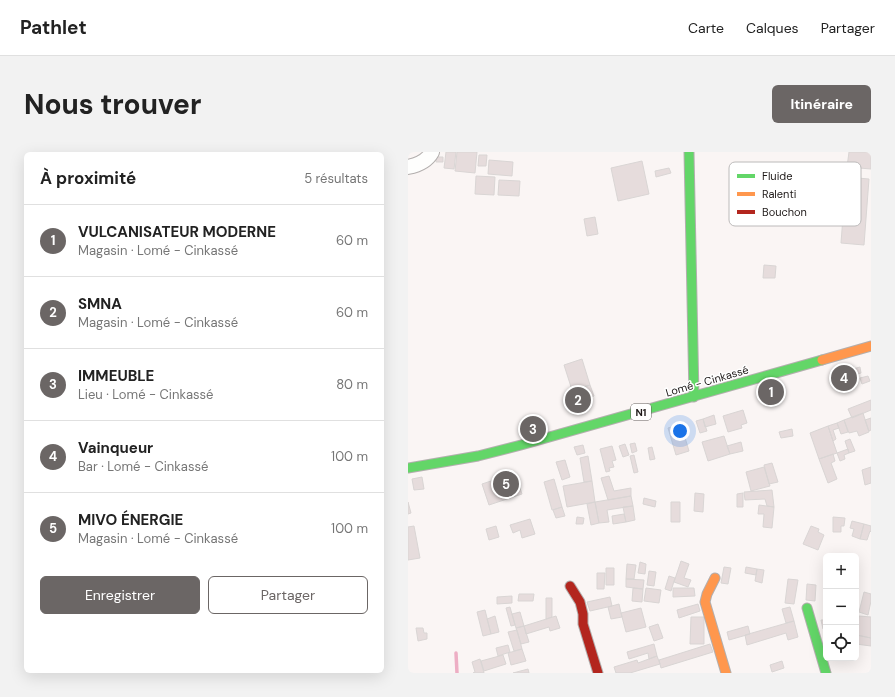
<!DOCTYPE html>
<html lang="fr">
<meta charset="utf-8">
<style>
body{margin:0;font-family:"DM Sans",sans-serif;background:#f2f2f2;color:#222}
.controls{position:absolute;right:12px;bottom:12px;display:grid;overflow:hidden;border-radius:6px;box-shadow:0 4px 16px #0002}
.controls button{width:36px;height:36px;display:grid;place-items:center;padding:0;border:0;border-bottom:1px solid #e0e0e0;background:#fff;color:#222;font:20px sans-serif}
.you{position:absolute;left:272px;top:279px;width:14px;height:14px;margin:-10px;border:3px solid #fff;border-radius:50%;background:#1a73e8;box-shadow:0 0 0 6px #1a73e833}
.badge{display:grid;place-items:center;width:26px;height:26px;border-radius:50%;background:#6b6665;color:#fff;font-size:13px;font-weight:700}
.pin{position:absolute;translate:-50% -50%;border:2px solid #fff;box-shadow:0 1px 4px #0006}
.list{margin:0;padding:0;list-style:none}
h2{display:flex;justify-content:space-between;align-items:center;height:52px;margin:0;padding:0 16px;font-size:17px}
h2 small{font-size:13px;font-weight:400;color:#767676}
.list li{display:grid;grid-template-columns:26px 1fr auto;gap:12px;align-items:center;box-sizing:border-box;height:72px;padding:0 16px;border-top:1px solid #e0e0e0}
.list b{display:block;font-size:15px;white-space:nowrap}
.list p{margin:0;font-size:13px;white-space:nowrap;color:#767676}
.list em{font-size:13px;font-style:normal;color:#767676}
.actions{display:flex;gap:8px;padding:12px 16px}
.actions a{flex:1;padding:9px 0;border:1px solid #6b6665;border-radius:6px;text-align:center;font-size:14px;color:#6b6665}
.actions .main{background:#6b6665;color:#fff}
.icon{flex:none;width:22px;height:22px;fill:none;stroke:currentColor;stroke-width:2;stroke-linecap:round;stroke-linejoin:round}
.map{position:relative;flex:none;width:463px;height:521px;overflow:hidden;border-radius:6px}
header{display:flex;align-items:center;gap:24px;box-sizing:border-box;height:56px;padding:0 20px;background:#fff;border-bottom:1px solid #e0e0e0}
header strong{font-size:19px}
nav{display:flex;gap:22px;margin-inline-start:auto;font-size:14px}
.intro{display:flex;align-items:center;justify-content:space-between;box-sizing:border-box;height:96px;padding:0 24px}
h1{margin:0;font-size:28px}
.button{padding:10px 18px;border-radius:6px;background:#6b6665;color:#fff;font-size:14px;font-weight:700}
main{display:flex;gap:24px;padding:0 24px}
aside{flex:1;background:#fff;border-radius:6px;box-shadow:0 4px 16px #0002}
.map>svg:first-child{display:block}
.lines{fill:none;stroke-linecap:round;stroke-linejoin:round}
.stream{stroke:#edaec4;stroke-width:3.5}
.building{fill:#e6dcdc;stroke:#d9d5d4}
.street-casing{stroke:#b3afae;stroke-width:16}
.fast-casing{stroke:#b3afae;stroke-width:11}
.slow-casing{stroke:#b3afae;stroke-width:11}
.jam-casing{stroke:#b3afae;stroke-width:11}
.street{stroke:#fefefd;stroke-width:14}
.fast{stroke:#63d668;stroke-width:9}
.slow{stroke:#ff974d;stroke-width:9}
.jam{stroke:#b3261e;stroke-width:9}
.labels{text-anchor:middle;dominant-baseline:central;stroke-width:3;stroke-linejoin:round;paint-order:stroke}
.shield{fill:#fff;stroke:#625e5d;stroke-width:1}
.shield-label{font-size:10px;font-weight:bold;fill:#1e1918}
.street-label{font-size:11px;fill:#1e1918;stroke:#fff}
.key{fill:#fff;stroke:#bcbaba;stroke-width:1}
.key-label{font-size:11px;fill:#1e1918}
</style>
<header>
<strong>Pathlet</strong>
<nav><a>Carte</a><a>Calques</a><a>Partager</a></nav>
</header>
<div class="intro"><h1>Nous trouver</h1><a class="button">Itinéraire</a></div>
<main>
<aside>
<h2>À proximité<small>5 résultats</small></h2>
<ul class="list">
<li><span class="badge">1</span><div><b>VULCANISATEUR MODERNE</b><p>Magasin · Lomé - Cinkassé</p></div><em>60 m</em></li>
<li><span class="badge">2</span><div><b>SMNA</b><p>Magasin · Lomé - Cinkassé</p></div><em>60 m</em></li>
<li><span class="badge">3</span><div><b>IMMEUBLE</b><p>Lieu · Lomé - Cinkassé</p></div><em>80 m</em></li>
<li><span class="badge">4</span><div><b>Vainqueur</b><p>Bar · Lomé - Cinkassé</p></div><em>100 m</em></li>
<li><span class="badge">5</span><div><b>MIVO ÉNERGIE</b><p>Magasin · Lomé - Cinkassé</p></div><em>100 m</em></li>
</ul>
<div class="actions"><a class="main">Enregistrer</a><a>Partager</a></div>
</aside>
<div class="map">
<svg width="463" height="521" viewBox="0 0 463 521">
<rect width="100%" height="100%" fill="#faf5f4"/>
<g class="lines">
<!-- stream -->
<path class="stream" d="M 48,501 L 49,521"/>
</g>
<!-- building -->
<path class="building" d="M 38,0 L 48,0 L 46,17 L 36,16 Z
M 49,0 L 69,0 L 67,21 L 47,19 Z
M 441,0 L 463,0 L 463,17 L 439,15 Z
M 71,3 L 79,3 L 78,14 L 70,14 Z
M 28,5 L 35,5 L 35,10 L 28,10 Z
M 81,8 L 105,10 L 104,24 L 80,22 Z
M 234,9 L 241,42 L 210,49 L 203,16 Z
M 261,16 L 263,21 L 248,25 L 247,19 Z
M 68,24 L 87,25 L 86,43 L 67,42 Z
M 438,25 L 461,27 L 456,93 L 433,91 Z
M 91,28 L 112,29 L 111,44 L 90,43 Z
M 187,65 L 190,82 L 179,84 L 176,67 Z
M 356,113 L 368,114 L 367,126 L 355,126 Z
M 174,207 L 182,233 L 164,238 L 156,213 Z
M 445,214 L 446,220 L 440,221 L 439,216 Z
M 452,215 L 453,221 L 446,223 L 445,217 Z
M 460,224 L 462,229 L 454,232 L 452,226 Z
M 182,233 L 186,244 L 177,247 L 173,236 Z
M 463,248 L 463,258 L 444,266 L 440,257 Z
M 335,258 L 339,271 L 333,273 L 334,276 L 320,280 L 315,264 Z
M 455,261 L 461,280 L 451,284 L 449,279 L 441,281 L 436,268 Z
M 306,263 L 308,272 L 297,275 L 295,267 Z
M 463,266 L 463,278 L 461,279 L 457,268 Z
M 295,267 L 299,279 L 292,281 L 288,269 Z
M 436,268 L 440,280 L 433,282 L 429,271 Z
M 429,271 L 431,276 L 425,278 L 428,287 L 425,289 L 420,274 Z
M 273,272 L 281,299 L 268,303 L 260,276 Z
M 420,274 L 429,301 L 411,307 L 402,281 Z
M 384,277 L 385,284 L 373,286 L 371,280 Z
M 316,284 L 322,302 L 300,309 L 294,290 Z
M 442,287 L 447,299 L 441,301 L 437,289 Z
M 333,290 L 335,299 L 322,302 L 319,294 Z
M 227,291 L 229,299 L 224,301 L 222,292 Z
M 217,292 L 221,303 L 215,305 L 211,294 Z
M 175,293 L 177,301 L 169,303 L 166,295 Z
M 204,294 L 208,308 L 204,309 L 206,315 L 201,316 L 202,319 L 198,320 L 192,297 Z
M 244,295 L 247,307 L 242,308 L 240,296 Z
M 440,297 L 441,301 L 436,303 L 437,307 L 432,309 L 429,301 Z
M 425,302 L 427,309 L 423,311 L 429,327 L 420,331 L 411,307 Z
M 226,303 L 230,320 L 226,321 L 222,304 Z
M 180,304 L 184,329 L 176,330 L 172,306 Z
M 157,308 L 162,325 L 154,328 L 148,310 Z
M 364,311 L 370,330 L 361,332 L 356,313 Z
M 356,315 L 362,334 L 343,339 L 338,320 Z
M 463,315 L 463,331 L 457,333 L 454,318 Z
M 107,321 L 114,342 L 81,353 L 74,332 Z
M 201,324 L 206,339 L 223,336 L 223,344 L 200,348 L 193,326 Z
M 14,325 L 16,337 L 6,338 L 4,327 Z
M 146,327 L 154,355 L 144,358 L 136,330 Z
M 184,329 L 187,350 L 159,355 L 155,334 Z
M 364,338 L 366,355 L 359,354 L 357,347 L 337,348 L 336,340 Z
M 287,341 L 296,342 L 295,360 L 286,359 Z
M 335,341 L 335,355 L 329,355 L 329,342 Z
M 223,344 L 225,354 L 199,358 L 201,370 L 191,371 L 187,350 Z
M 236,346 L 248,349 L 247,355 L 235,352 Z
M 0,350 L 3,361 L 0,362 Z
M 187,350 L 191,371 L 183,373 L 179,352 Z
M 263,350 L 272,350 L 272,370 L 263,370 Z
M 351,353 L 366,355 L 364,376 L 355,375 L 356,362 L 350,362 Z
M 225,354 L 227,368 L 218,370 L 215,355 Z
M 154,355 L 157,364 L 148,366 L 145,358 Z
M 216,362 L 218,370 L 205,372 L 204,364 Z
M 169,365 L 176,366 L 175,372 L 168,372 Z
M 425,365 L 437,366 L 436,374 L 433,374 L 433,380 L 425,380 Z
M 122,367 L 127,382 L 114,386 L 112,378 L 105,381 L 102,373 Z
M 444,369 L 456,372 L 452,387 L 444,384 L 446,377 L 442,376 Z
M 456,372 L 463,374 L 463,380 L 462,379 L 459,388 L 452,387 Z
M 6,374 L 12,406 L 0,408 L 0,375 Z
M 88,374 L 91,385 L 81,388 L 78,377 Z
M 403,374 L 411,377 L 410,380 L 416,383 L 410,398 L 395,392 Z
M 273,409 L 281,412 L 276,426 L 283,428 L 280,435 L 266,430 Z
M 232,410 L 238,412 L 237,422 L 230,421 Z
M 219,412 L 228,413 L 226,427 L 218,427 Z
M 316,415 L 323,416 L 320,432 L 313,431 Z
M 338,415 L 349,417 L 348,423 L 337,421 Z
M 198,416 L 206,416 L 206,433 L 198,433 Z
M 349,417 L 356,418 L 354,431 L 347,429 Z
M 241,419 L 248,420 L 246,434 L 239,433 Z
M 189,421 L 197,421 L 196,437 L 189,437 Z
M 261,424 L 267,426 L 263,439 L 257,437 Z
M 218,427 L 236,428 L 235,437 L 218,435 Z
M 380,427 L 390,428 L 386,452 L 377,451 Z
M 399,432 L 408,433 L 407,449 L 398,448 Z
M 225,436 L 235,437 L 234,450 L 224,449 Z
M 238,436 L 253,438 L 251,451 L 236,449 Z
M 265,436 L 286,436 L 287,444 L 265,445 Z
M 456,440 L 463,442 L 463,449 L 460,463 L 451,460 Z
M 111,442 L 126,442 L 125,449 L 110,449 Z
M 104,444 L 104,451 L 89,452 L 89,445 Z
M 202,445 L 204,454 L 182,459 L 179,450 Z
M 138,446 L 144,446 L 144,465 L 138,467 Z
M 211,452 L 214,465 L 203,467 L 200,455 Z
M 290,452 L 292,459 L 271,466 L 269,458 Z
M 102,455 L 107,473 L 103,474 L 98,456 Z
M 382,455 L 386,469 L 378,471 L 374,457 Z
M 233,456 L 238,475 L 218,480 L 213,461 Z
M 77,458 L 83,482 L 75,484 L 69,460 Z
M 112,460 L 116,474 L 108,476 L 104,462 Z
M 87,464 L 91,480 L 83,482 L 79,467 Z
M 148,464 L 152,476 L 142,479 L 141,475 L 118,482 L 116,474 Z
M 451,464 L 463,465 L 463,486 L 449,483 Z
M 283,465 L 296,465 L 296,492 L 282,492 Z
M 413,468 L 418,468 L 418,478 L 415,477 Z
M 386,469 L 390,485 L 380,488 L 378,481 L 339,493 L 337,483 Z
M 250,472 L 255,486 L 246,489 L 241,475 Z
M 116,474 L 121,490 L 113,492 L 108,476 Z
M 340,474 L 342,482 L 321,488 L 319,480 Z
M 8,476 L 15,476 L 16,481 L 19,481 L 19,487 L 10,489 Z
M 109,478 L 114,497 L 106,499 L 100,480 Z
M 448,483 L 463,486 L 463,494 L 448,492 Z
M 246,492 L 249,504 L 241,507 L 240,501 L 221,507 L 219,500 Z
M 302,492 L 305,500 L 253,516 L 251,508 Z
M 100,493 L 102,500 L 90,504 L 88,496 Z
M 114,497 L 118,509 L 103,513 L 100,501 Z
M 95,503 L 98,512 L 76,519 L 73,509 Z
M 249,504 L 252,512 L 222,521 L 208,521 L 206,515 L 229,508 L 230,511 Z
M 72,507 L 76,521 L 65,521 L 67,520 L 64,510 Z
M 374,509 L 376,516 L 364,520 L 362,513 Z
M 120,517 L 121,521 L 105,521 Z"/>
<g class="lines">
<defs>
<path id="street" d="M 0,15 C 10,13 19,9 24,0"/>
<path id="fast" d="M 281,0 L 286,245
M 0,316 L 70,304 L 113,293 L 414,208
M 399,456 L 418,521"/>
<path id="slow" d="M 414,208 L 463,194
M 307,426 L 299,442 L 297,450 L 318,521"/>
<path id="jam" d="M 162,434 L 172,450 L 175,462 L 175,472 L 190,521"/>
</defs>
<!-- street casing -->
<use href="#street" class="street-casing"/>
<!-- fast casing -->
<use href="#fast" class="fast-casing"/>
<!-- slow casing -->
<use href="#slow" class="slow-casing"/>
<!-- jam casing -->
<use href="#jam" class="jam-casing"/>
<!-- street -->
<use href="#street" class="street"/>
<!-- fast -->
<use href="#fast" class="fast"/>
<!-- slow -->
<use href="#slow" class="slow"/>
<!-- jam -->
<use href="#jam" class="jam"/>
</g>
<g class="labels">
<!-- shield labels -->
<rect class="shield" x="223" y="252" width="20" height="16" rx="3"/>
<g class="shield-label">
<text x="233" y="260">N1</text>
</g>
<!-- street labels -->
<g class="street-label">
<text transform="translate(299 229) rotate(-16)">Lomé - Cinkassé</text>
</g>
</g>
<!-- legend -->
<rect x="321" y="10" width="132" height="64" rx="6" class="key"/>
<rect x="329" y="22" width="18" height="4" fill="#63d668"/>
<rect x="329" y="40" width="18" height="4" fill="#ff974d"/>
<rect x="329" y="58" width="18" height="4" fill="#b3261e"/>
<g class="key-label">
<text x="354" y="28">Fluide</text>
<text x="354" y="46">Ralenti</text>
<text x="354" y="64">Bouchon</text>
</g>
</svg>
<div class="controls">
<button>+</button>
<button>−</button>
<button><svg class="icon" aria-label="locate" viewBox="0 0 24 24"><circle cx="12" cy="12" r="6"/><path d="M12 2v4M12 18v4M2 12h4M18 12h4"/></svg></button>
</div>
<div class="you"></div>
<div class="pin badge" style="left:363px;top:240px">1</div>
<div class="pin badge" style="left:170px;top:248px">2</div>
<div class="pin badge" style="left:125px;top:277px">3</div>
<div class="pin badge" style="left:436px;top:226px">4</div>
<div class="pin badge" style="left:98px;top:332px">5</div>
</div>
</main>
